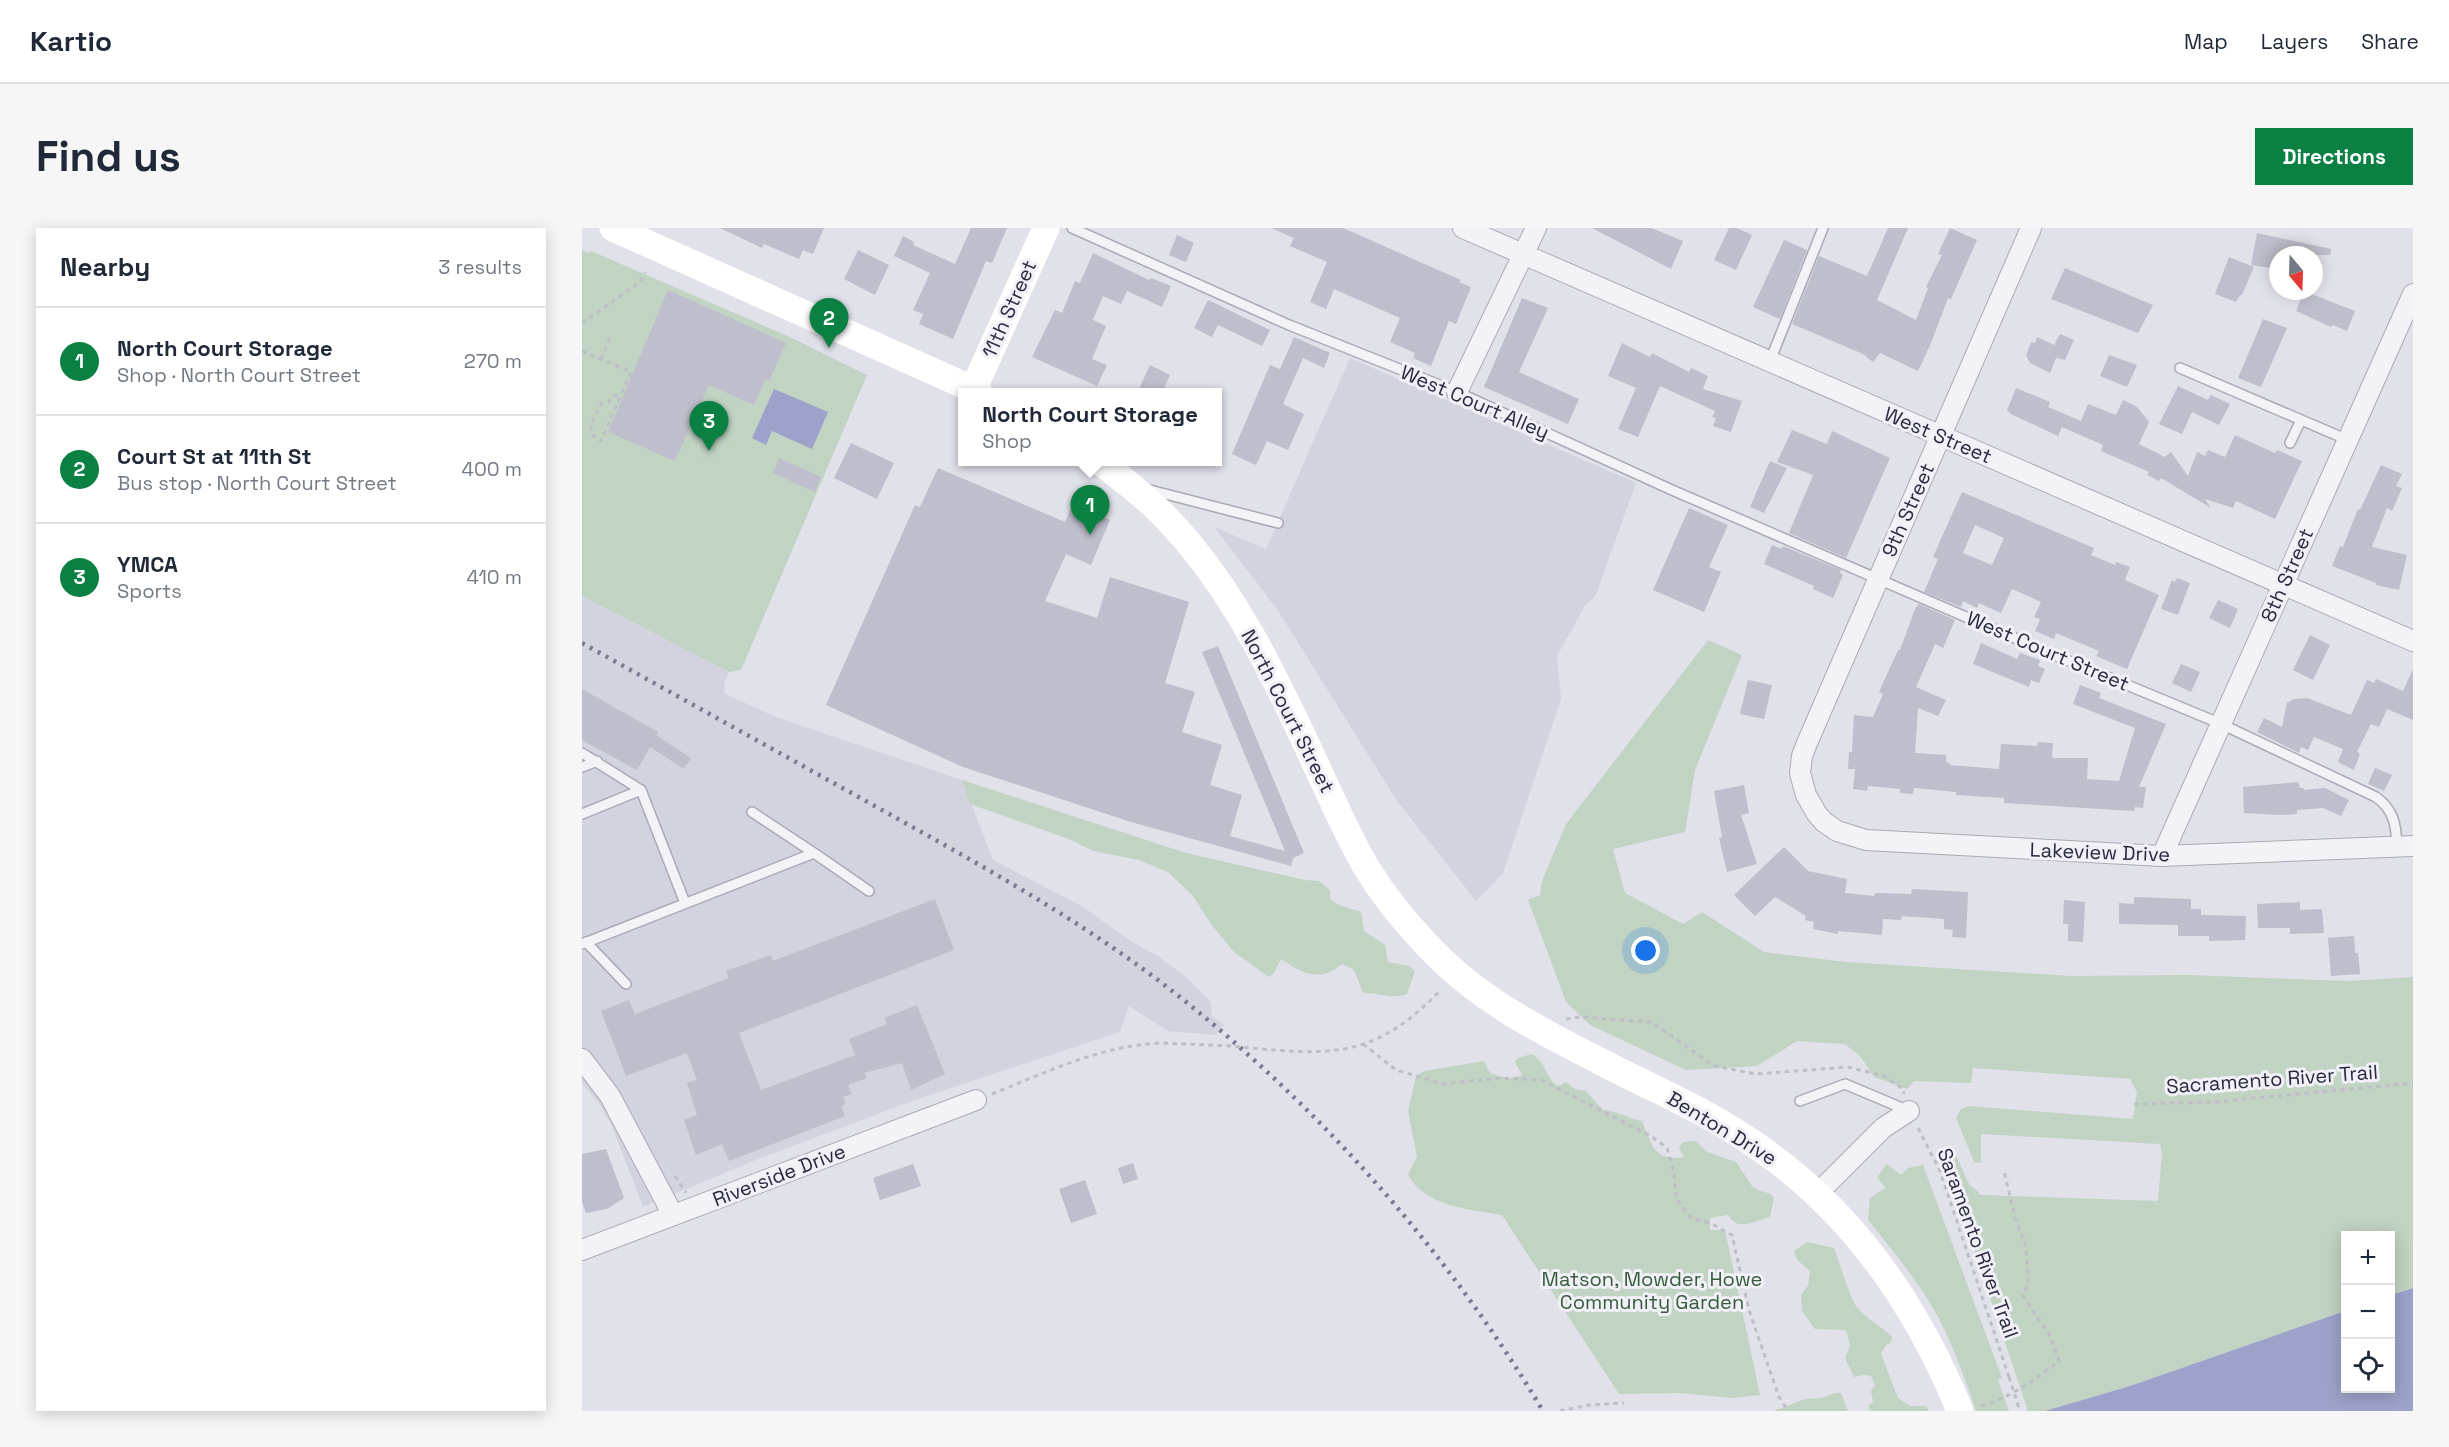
<!DOCTYPE html>
<meta charset="utf-8">
<style>
body{margin:0;font-family:"Space Grotesk",sans-serif;background:#f6f6f7;color:#1f2937}
.controls{position:absolute;right:18px;bottom:18px;display:grid;overflow:hidden;border-radius:0px;box-shadow:0 3px 15px #0003}
.controls button{width:54px;height:54px;display:grid;place-items:center;padding:0;border:0;border-bottom:2px solid #e0e1e3;background:#fff;color:#1f2937;font:30px sans-serif}
.compass{position:absolute;left:1687px;top:18px;width:54px;height:54px;border-radius:50%;background:#fff;box-shadow:0 3px 15px #0003;rotate:161deg}
.you{position:absolute;left:1064px;top:723px;width:21px;height:21px;margin:-15px;border:4px solid #fff;border-radius:50%;background:#1a73e8;box-shadow:0 0 0 9px #1a73e833}
.badge{display:grid;place-items:center;width:39px;height:39px;border-radius:50%;background:#0b8043;color:#fff;font-size:20px;font-weight:700}
.pin{position:absolute;translate:-50% -50px;filter:drop-shadow(0 2px 3px #0008)}
.pin::after{content:'';position:absolute;top:32px;width:21px;height:18px;background:inherit;clip-path:polygon(0 0,100% 0,50% 100%)}
.popup{position:absolute;left:376px;top:160px;width:264px;height:78px;box-sizing:border-box;display:grid;place-content:center;border-radius:0px;background:#fff;filter:drop-shadow(0 2px 4px #0005);font-size:20px;white-space:nowrap;color:#747a83}
.popup b{font-size:22px;color:#1f2937}
.popup::after{content:'';position:absolute;left:50%;top:100%;margin-left:-12px;border:12px solid transparent;border-top-color:#fff}
.list{margin:0;padding:0;list-style:none}
h2{display:flex;justify-content:space-between;align-items:center;height:78px;margin:0;padding:0 24px;font-size:26px}
h2 small{font-size:20px;font-weight:400;color:#747a83}
.list li{display:grid;grid-template-columns:39px 1fr auto;gap:18px;align-items:center;box-sizing:border-box;height:108px;padding:0 24px;border-top:2px solid #e0e1e3}
.list b{display:block;font-size:22px;white-space:nowrap}
.list p{margin:0;font-size:20px;white-space:nowrap;color:#747a83}
.list em{font-size:20px;font-style:normal;color:#747a83}
.icon{flex:none;width:33px;height:33px;fill:none;stroke:currentColor;stroke-width:2;stroke-linecap:round;stroke-linejoin:round}
.map{position:relative;flex:none;width:1831px;height:1183px;overflow:hidden;border-radius:0px}
header{display:flex;align-items:center;gap:36px;box-sizing:border-box;height:84px;padding:0 30px;background:#fff;border-bottom:2px solid #e0e1e3}
header strong{font-size:28px}
nav{display:flex;gap:33px;margin-inline-start:auto;font-size:21px}
.intro{display:flex;align-items:center;justify-content:space-between;box-sizing:border-box;height:144px;padding:0 36px}
h1{margin:0;font-size:42px}
.button{padding:15px 27px;border-radius:0px;background:#0b8043;color:#fff;font-size:21px;font-weight:700}
main{display:flex;gap:36px;padding:0 36px}
aside{flex:1;background:#fff;border-radius:0px;box-shadow:0 3px 15px #0003}
.map>svg:first-child{display:block}
.built{fill:#d2d3de}
.green{fill:#c1d3c3}
.water{fill:#9ca2c9}
.building{fill:#bebecc;fill-rule:evenodd}
.lines{fill:none;stroke-linecap:round;stroke-linejoin:round}
.lane-casing{stroke:#a9aab6;stroke-width:12}
.street-casing{stroke:#a9aab6;stroke-width:22}
.path{stroke:#bebec7;stroke-width:3;stroke-dasharray:4.5 4.5;stroke-linecap:butt}
.lane{stroke:#f3f3f7;stroke-width:9}
.street{stroke:#f3f3f7;stroke-width:20}
.secondary{stroke:#fff;stroke-width:27}
.rail{stroke:#7a7b92;stroke-width:4.5;stroke-dasharray:3 6;stroke-linecap:butt}
.path-bridge{stroke:#bebec7;stroke-width:3;stroke-dasharray:4.5 4.5;stroke-linecap:butt}
.labels{text-anchor:middle;dominant-baseline:central;stroke-width:6;stroke-linejoin:round;paint-order:stroke}
.street-label{font-size:20px;fill:#292940;stroke:#f0f0f6}
.park-label{font-size:20px;fill:#365c3c;stroke:#f0f0f6}
</style>
<header>
<strong>Kartio</strong>
<nav><a>Map</a><a>Layers</a><a>Share</a></nav>
</header>
<div class="intro"><h1>Find us</h1><a class="button">Directions</a></div>
<main>
<aside>
<h2>Nearby<small>3 results</small></h2>
<ul class="list">
<li><span class="badge">1</span><div><b>North Court Storage</b><p>Shop · North Court Street</p></div><em>270 m</em></li>
<li><span class="badge">2</span><div><b>Court St at 11th St</b><p>Bus stop · North Court Street</p></div><em>400 m</em></li>
<li><span class="badge">3</span><div><b>YMCA</b><p>Sports</p></div><em>410 m</em></li>
</ul>
</aside>
<div class="map">
<svg width="1831" height="1183" viewBox="0 0 1831 1183">
<rect width="100%" height="100%" fill="#e0e1e9"/>
<!-- built -->
<path class="built" d="M 768,130 L 1054,255 L 1016,361 L 1012,370 L 1004,376 L 975,428 L 979,471 L 921,645 L 894,673 L 815,573 L 695,381 L 632,299 L 684,321 Z
M 0,368 L 147,444 L 142,456 L 143,466 L 194,489 L 380,552 L 411,632 L 500,678 L 547,712 L 577,729 L 604,749 L 628,773 L 630,788 L 642,797 L 633,807 L 586,803 L 547,778 L 538,804 L 330,873 L 176,931 L 61,979 L 30,898 L 18,877 L 0,855 Z"/>
<!-- green -->
<path class="green" d="M 0,22 L 6,25 L 9,23 L 208,109 L 285,147 L 159,442 L 147,444 L 0,368 Z
M 1126,412 L 1160,427 L 1113,542 L 1103,604 L 1031,621 L 1043,665 L 1101,696 L 1120,684 L 1182,724 L 1264,734 L 1489,748 L 1606,747 L 1767,753 L 1831,749 L 1831,1060 L 1809,1067 L 1808,1008 L 1764,1008 L 1763,1083 L 1548,1158 L 1463,1183 L 1446,1183 L 1359,923 L 1370,919 L 1388,958 L 1395,962 L 1398,967 L 1576,973 L 1580,925 L 1578,916 L 1399,906 L 1399,935 L 1392,934 L 1374,890 L 1379,881 L 1387,878 L 1551,891 L 1555,864 L 1548,851 L 1391,840 L 1389,855 L 1332,853 L 1325,861 L 1292,849 L 1279,829 L 1263,816 L 1215,813 L 1175,838 L 1104,842 L 1008,797 L 984,774 L 946,672 L 958,667 L 960,653 L 984,596 Z
M 380,552 L 604,625 L 723,652 L 737,653 L 748,662 L 748,671 C 756,679 769,680 779,684 L 782,703 L 803,717 L 806,734 L 827,738 L 833,743 L 825,766 C 809,772 797,764 781,765 L 772,742 L 760,736 C 737,755 722,746 699,731 L 691,746 L 687,749 L 652,724 L 629,696 L 611,668 L 586,644 L 557,632 L 511,623 L 487,611 L 388,576 Z
M 950,826 C 965,835 963,850 976,858 L 984,854 L 993,861 L 1004,863 L 1021,882 C 1037,883 1045,890 1060,893 C 1070,916 1071,934 1102,929 L 1097,920 L 1101,914 L 1114,913 L 1125,924 L 1154,934 L 1170,958 L 1176,962 L 1189,966 L 1192,970 L 1188,989 C 1174,992 1156,1005 1146,987 L 1128,990 L 1128,1002 L 1143,1002 L 1178,1167 L 1150,1170 L 1098,1165 L 1037,1166 L 920,987 C 889,982 841,978 826,946 L 835,929 L 826,883 L 834,848 L 842,843 L 902,833 L 908,845 L 927,851 L 940,847 L 933,834 L 936,830 Z
M 1305,936 L 1319,947 L 1326,940 L 1341,937 L 1420,1150 L 1416,1152 L 1427,1183 L 1394,1183 C 1383,1151 1372,1119 1356,1089 C 1337,1054 1311,1023 1286,992 L 1288,970 L 1303,960 L 1295,949 Z
M 1225,1014 L 1252,1020 C 1258,1035 1266,1065 1274,1078 C 1283,1091 1300,1098 1310,1109 L 1309,1115 L 1304,1117 L 1299,1126 L 1316,1170 L 1328,1178 L 1344,1178 L 1347,1183 L 1289,1183 L 1286,1178 L 1291,1174 L 1289,1163 L 1293,1157 L 1289,1148 L 1282,1147 L 1272,1149 L 1263,1130 L 1268,1118 L 1264,1102 L 1233,1101 L 1220,1083 L 1219,1067 L 1226,1058 L 1228,1043 L 1215,1032 L 1212,1023 Z
M 1253,1165 L 1259,1165 L 1266,1183 L 1191,1183 L 1223,1171 L 1239,1170 Z"/>
<!-- water -->
<path class="water" d="M 192,161 L 246,184 L 230,221 L 190,203 L 184,217 L 170,210 Z
M 1831,1060 L 1831,1183 L 1463,1183 L 1548,1158 L 1763,1083 L 1764,1160 L 1808,1160 L 1809,1067 Z"/>
<!-- building -->
<path class="building" d="M 138,0 L 242,0 L 231,26 L 221,22 L 217,31 L 182,16 L 180,20 Z
M 389,0 L 425,0 L 410,35 L 404,33 L 371,111 L 337,96 L 341,86 L 331,82 L 348,45 L 312,28 L 321,8 L 332,14 L 331,17 L 373,36 Z
M 689,0 L 761,0 L 879,52 L 877,54 L 889,59 L 874,96 L 867,93 L 849,138 L 831,130 L 833,125 L 808,114 L 818,90 L 752,61 L 744,81 L 728,74 L 745,34 L 708,18 L 712,10 Z
M 1010,0 L 1069,0 L 1101,13 L 1089,41 Z
M 1147,0 L 1155,0 L 1170,7 L 1154,42 L 1132,32 Z
M 1306,0 L 1326,0 L 1295,72 L 1334,92 L 1346,60 L 1344,59 L 1360,27 L 1356,26 L 1368,0 L 1395,12 L 1369,71 L 1366,70 L 1349,115 L 1336,143 L 1298,125 L 1291,134 L 1281,126 L 1210,96 L 1237,28 L 1285,48 Z
M 1675,5 L 1749,21 L 1748,27 L 1696,27 L 1696,41 L 1669,37 Z
M 595,7 L 612,15 L 604,34 L 587,27 Z
M 1202,12 L 1225,22 L 1198,91 L 1171,79 Z
M 276,22 L 307,37 L 293,67 L 262,51 Z
M 511,25 L 567,52 L 569,50 L 589,58 L 580,79 L 545,63 L 539,76 L 521,68 L 511,92 L 524,98 L 510,131 L 525,137 L 515,158 L 450,129 L 473,82 L 480,85 L 493,53 L 498,55 Z
M 1647,29 L 1672,39 L 1660,67 L 1658,67 L 1654,74 L 1633,66 Z
M 1483,40 L 1571,77 L 1556,105 L 1469,71 Z
M 86,62 L 204,115 L 187,153 L 183,152 L 172,177 L 127,157 L 93,233 L 26,204 Z
M 1722,63 L 1773,83 L 1765,103 L 1751,97 L 1749,99 L 1714,83 Z
M 940,70 L 966,80 L 937,144 L 997,171 L 986,196 L 902,159 Z
M 626,72 L 688,102 L 680,118 L 636,97 L 630,109 L 612,100 Z
M 1681,91 L 1705,100 L 1679,159 L 1656,150 Z
M 1478,106 L 1492,112 L 1483,132 L 1474,130 L 1468,145 L 1448,135 L 1444,127 L 1449,114 L 1453,115 L 1455,109 L 1472,117 Z
M 712,109 L 748,125 L 742,140 L 721,130 L 701,176 L 722,186 L 706,222 L 685,213 L 674,237 L 650,226 L 688,137 L 698,141 Z
M 1040,115 L 1068,129 L 1070,125 L 1107,144 L 1109,140 L 1126,148 L 1121,161 L 1160,173 L 1149,204 L 1131,198 L 1134,190 L 1130,189 L 1133,183 L 1078,158 L 1056,209 L 1036,201 L 1054,160 L 1026,148 Z
M 1527,127 L 1555,137 L 1545,159 L 1518,148 Z
M 568,137 L 588,147 L 580,165 L 555,165 Z
M 1596,158 L 1626,172 L 1629,167 L 1648,176 L 1637,197 L 1610,184 L 1600,206 L 1577,196 Z
M 1434,160 L 1468,174 L 1466,179 L 1499,193 L 1506,176 L 1534,187 L 1541,172 L 1555,179 L 1567,194 L 1557,216 L 1583,229 L 1589,224 L 1606,248 L 1615,224 L 1623,228 L 1626,222 L 1643,229 L 1653,207 L 1693,225 L 1695,222 L 1720,233 L 1693,291 L 1654,273 L 1651,280 L 1623,271 L 1629,280 L 1579,250 L 1577,253 L 1565,247 L 1567,244 L 1519,223 L 1521,217 L 1480,199 L 1476,208 L 1429,186 L 1425,182 Z
M 1210,202 L 1245,216 L 1250,203 L 1308,230 L 1264,330 L 1207,305 L 1231,247 L 1195,234 Z
M 269,215 L 312,235 L 295,271 L 252,250 Z
M 197,230 L 239,249 L 233,264 L 191,245 Z
M 1188,233 L 1205,240 L 1182,285 L 1168,279 Z
M 1799,237 L 1820,246 L 1814,258 L 1820,260 L 1810,283 L 1805,280 L 1790,319 L 1825,327 L 1817,362 L 1794,357 L 1794,355 L 1750,338 L 1758,318 L 1761,319 L 1776,281 L 1778,282 Z
M 356,240 L 483,294 L 491,275 L 528,292 L 509,337 L 484,326 L 463,373 L 515,390 L 528,349 L 607,374 L 583,455 L 613,464 L 600,504 L 640,517 L 628,557 L 660,567 L 648,608 L 703,623 L 620,424 L 636,418 L 722,625 L 711,630 L 709,638 L 549,594 L 381,539 L 244,477 L 333,277 L 338,279 Z
M 1380,264 L 1512,320 L 1509,327 L 1533,337 L 1534,334 L 1548,339 L 1543,352 L 1577,367 L 1545,441 L 1514,428 L 1517,423 L 1474,405 L 1472,411 L 1453,403 L 1458,391 L 1452,389 L 1459,374 L 1430,361 L 1419,385 L 1397,375 L 1395,380 L 1381,373 L 1379,379 L 1342,364 L 1356,331 L 1351,329 ZM 1393,297 L 1422,310 L 1410,337 L 1381,325 Z
M 1107,280 L 1146,297 L 1127,339 L 1139,344 L 1122,384 L 1071,362 Z
M 1190,317 L 1200,321 L 1201,318 L 1259,342 L 1258,345 L 1261,347 L 1251,370 L 1231,361 L 1232,358 L 1182,336 Z
M 1595,350 L 1608,355 L 1596,387 L 1579,381 L 1590,352 L 1593,354 Z
M 1636,372 L 1656,381 L 1648,400 L 1627,390 Z
M 1337,376 L 1373,392 L 1361,420 L 1353,416 L 1334,459 L 1364,472 L 1356,488 L 1336,480 L 1333,525 L 1364,527 L 1364,534 L 1368,535 L 1368,537 L 1417,541 L 1419,516 L 1455,518 L 1456,514 L 1471,515 L 1470,530 L 1506,530 L 1505,551 L 1537,553 L 1553,500 L 1491,476 L 1498,457 L 1519,465 L 1517,470 L 1584,496 L 1557,559 L 1564,559 L 1561,580 L 1553,579 L 1552,583 L 1422,575 L 1422,570 L 1374,567 L 1374,564 L 1332,560 L 1331,566 L 1318,565 L 1318,561 L 1286,558 L 1285,563 L 1271,561 L 1273,541 L 1266,541 L 1267,524 L 1270,524 L 1272,487 L 1291,489 L 1301,466 L 1297,464 L 1316,422 L 1318,422 L 1333,381 Z
M 1728,407 L 1748,417 L 1731,452 L 1711,442 Z
M 1399,415 L 1435,431 L 1438,425 L 1458,432 L 1456,438 L 1463,441 L 1457,455 L 1449,452 L 1447,459 L 1391,436 Z
M 1599,436 L 1618,444 L 1609,464 L 1590,455 Z
M 1831,441 L 1831,492 L 1805,481 L 1797,499 L 1789,496 L 1775,524 L 1778,526 L 1772,542 L 1756,534 L 1761,521 L 1732,509 L 1726,522 L 1719,519 L 1717,525 L 1675,504 L 1682,490 L 1700,499 L 1705,475 L 1712,471 L 1725,470 L 1769,487 L 1785,452 L 1792,455 L 1794,451 L 1821,463 Z
M 1166,452 L 1190,457 L 1182,491 L 1158,486 Z
M 0,461 L 76,504 L 74,507 L 109,530 L 102,541 L 68,519 L 55,542 L 0,512 Z
M 1793,540 L 1810,547 L 1802,563 L 1786,556 Z
M 1716,554 L 1718,560 L 1722,560 L 1722,562 L 1743,560 L 1767,572 L 1759,588 L 1741,580 L 1715,582 L 1715,586 L 1698,587 L 1662,585 L 1661,559 Z
M 1162,557 L 1167,585 L 1159,587 L 1175,636 L 1145,644 L 1137,610 L 1140,609 L 1132,563 Z
M 1202,619 L 1226,643 L 1265,651 L 1263,665 L 1292,668 L 1293,665 L 1329,666 L 1330,661 L 1386,664 L 1384,710 L 1370,709 L 1371,702 L 1362,701 L 1362,691 L 1320,688 L 1319,692 L 1301,691 L 1300,707 L 1256,703 L 1256,706 L 1231,701 L 1232,694 L 1223,692 L 1224,688 L 1193,669 L 1173,688 L 1152,667 Z
M 1552,669 L 1609,671 L 1609,681 L 1619,681 L 1619,687 L 1664,688 L 1663,712 L 1627,713 L 1627,708 L 1596,708 L 1596,697 L 1537,696 L 1537,675 L 1552,676 Z
M 353,671 L 372,722 L 157,805 L 179,862 L 273,827 L 267,811 L 305,796 L 302,790 L 335,777 L 363,846 L 329,862 L 320,835 L 282,845 L 285,850 L 266,857 L 270,866 L 261,869 L 264,876 L 259,878 L 263,888 L 147,933 L 140,916 L 114,927 L 102,892 L 115,887 L 105,855 L 115,852 L 105,825 L 44,848 L 19,783 L 47,772 L 53,786 L 147,750 L 144,743 L 189,727 L 191,733 Z
M 1482,672 L 1503,674 L 1501,714 L 1486,713 L 1486,696 L 1481,696 Z
M 1718,674 L 1718,682 L 1740,681 L 1742,705 L 1708,706 L 1708,700 L 1676,700 L 1675,676 Z
M 1772,708 L 1773,725 L 1776,725 L 1778,746 L 1749,748 L 1746,710 Z
M 24,921 L 42,970 L 25,981 L 4,985 L 0,974 L 0,926 Z
M 551,935 L 556,951 L 541,956 L 536,940 Z
M 331,936 L 339,958 L 298,972 L 291,950 Z
M 503,952 L 515,986 L 489,995 L 477,961 Z"/>
<g class="lines">
<defs>
<path id="lane" d="M 490,0 L 707,97 L 875,164 L 1090,262 L 1458,421 L 1637,495 L 1794,569 C 1812,582 1814,597 1815,617
M 1188,133 L 1241,0
M 1598,140 L 1766,212
M 1708,215 L 1719,192
M 564,261 L 696,295
M 0,525 L 59,562 L 0,586
M 0,539 L 15,533
M 59,562 L 103,675
M 170,584 L 232,625
M 4,714 L 44,756
M 0,716 L 232,625 L 287,663
M 1218,873 L 1263,856 L 1327,883"/>
<path id="street" d="M 881,0 L 1831,413
M 1449,0 L 1225,515 L 1220,528 L 1218,545 L 1224,567 L 1235,586 L 1242,594 L 1255,603 L 1284,612 L 1580,628 L 1831,618
M 875,164 L 954,0
M 1580,628 L 1831,66
M 0,831 L 28,868 L 91,987
M 1235,966 L 1301,900 L 1327,883
M 0,1022 L 394,872"/>
</defs>
<!-- lane casing -->
<use href="#lane" class="lane-casing"/>
<!-- street casing -->
<use href="#street" class="street-casing"/>
<!-- path -->
<path class="path" d="M 0,95 L 58,54 L 63,44
M 0,123 L 49,144 L 19,213 L 9,206 L 9,197 L 19,176 L 26,175 L 33,167 L 38,169
M 19,131 L 29,107
M 984,791 L 998,789 L 1070,794 L 1132,838 L 1174,846 L 1266,839 L 1302,848 L 1321,861 L 1322,866
M 781,816 L 814,842 L 861,856 L 919,850 L 959,852 L 1069,908 L 1085,920 L 1092,944 L 1094,970 L 1108,989 L 1132,997 L 1150,1007 L 1167,1082 L 1197,1169 L 1206,1183
M 410,866 C 465,844 520,817 580,815 C 603,816 626,817 649,818 C 695,822 749,831 792,812 C 818,801 838,783 858,763
M 1552,876 L 1632,874 L 1831,855
M 1336,900 L 1358,943 L 1427,1149
M 93,948 L 104,965
M 1399,1178 C 1429,1169 1453,1152 1477,1133 L 1468,1108 L 1441,1068 L 1446,1056 L 1444,1018 L 1433,989 L 1422,943
M 978,1183 L 1007,1177 L 1042,1175"/>
<!-- lane -->
<use href="#lane" class="lane"/>
<!-- street -->
<use href="#street" class="street"/>
<!-- secondary -->
<path class="secondary" d="M 31,0 L 397,164
M 391,162 L 464,0
M 519,234 C 536,248 554,261 570,276 C 613,316 648,368 676,419 C 699,462 720,506 740,550 C 754,580 767,610 784,639 C 801,667 822,693 845,717 C 901,778 977,812 1049,849 C 1095,871 1141,893 1182,923 C 1274,988 1336,1080 1378,1183"/>
<!-- rail -->
<path class="rail" d="M 0,415 C 97,469 194,523 291,577 C 393,634 496,690 589,762 C 738,879 864,1021 961,1183"/>
<!-- path-bridge -->
<path class="path-bridge" d="M 1427,1149 L 1438,1183"/>
</g>
<g class="labels">
<!-- street labels -->
<g class="street-label">
<text transform="translate(427 81) rotate(-66)">11th Street</text>
<text transform="translate(893 174) rotate(23)">West Court Alley</text>
<text transform="translate(1356 207) rotate(23)">West Street</text>
<text transform="translate(1326 282) rotate(-66)">9th Street</text>
<text transform="translate(1705 347) rotate(-66)">8th Street</text>
<text transform="translate(1466 423) rotate(23)">West Court Street</text>
<text transform="translate(706 483) rotate(63)">North Court Street</text>
<text transform="translate(1518 624) rotate(2)">Lakeview Drive</text>
<text transform="translate(1690 851) rotate(-4)">Sacramento River Trail</text>
<text transform="translate(1140 900) rotate(31)">Benton Drive</text>
<text transform="translate(197 947) rotate(-21)">Riverside Drive</text>
<text transform="translate(1396 1015) rotate(70)">Saramento River Trail</text>
</g>
<!-- park labels -->
<g class="park-label">
<text x="1070" y="1051">Matson, Mowder, Howe<tspan x="1070" dy="23">Community Garden</tspan></text>
</g>
</g>
</svg>
<div class="controls">
<button>+</button>
<button>−</button>
<button><svg class="icon" aria-label="locate" viewBox="0 0 24 24"><circle cx="12" cy="12" r="6"/><path d="M12 2v4M12 18v4M2 12h4M18 12h4"/></svg></button>
</div>
<svg class="compass" viewBox="-18 -18 36 36"><path d="M0-13l5 13h-10z" fill="#e53935"/><path d="M0 13l5-13h-10z" fill="#747a83"/></svg>
<div class="you"></div>
<div class="pin badge" style="left:508px;top:307px">1</div>
<div class="popup"><b>North Court Storage</b>Shop</div>
<div class="pin badge" style="left:247px;top:120px">2</div>
<div class="pin badge" style="left:127px;top:223px">3</div>
</div>
</main>
